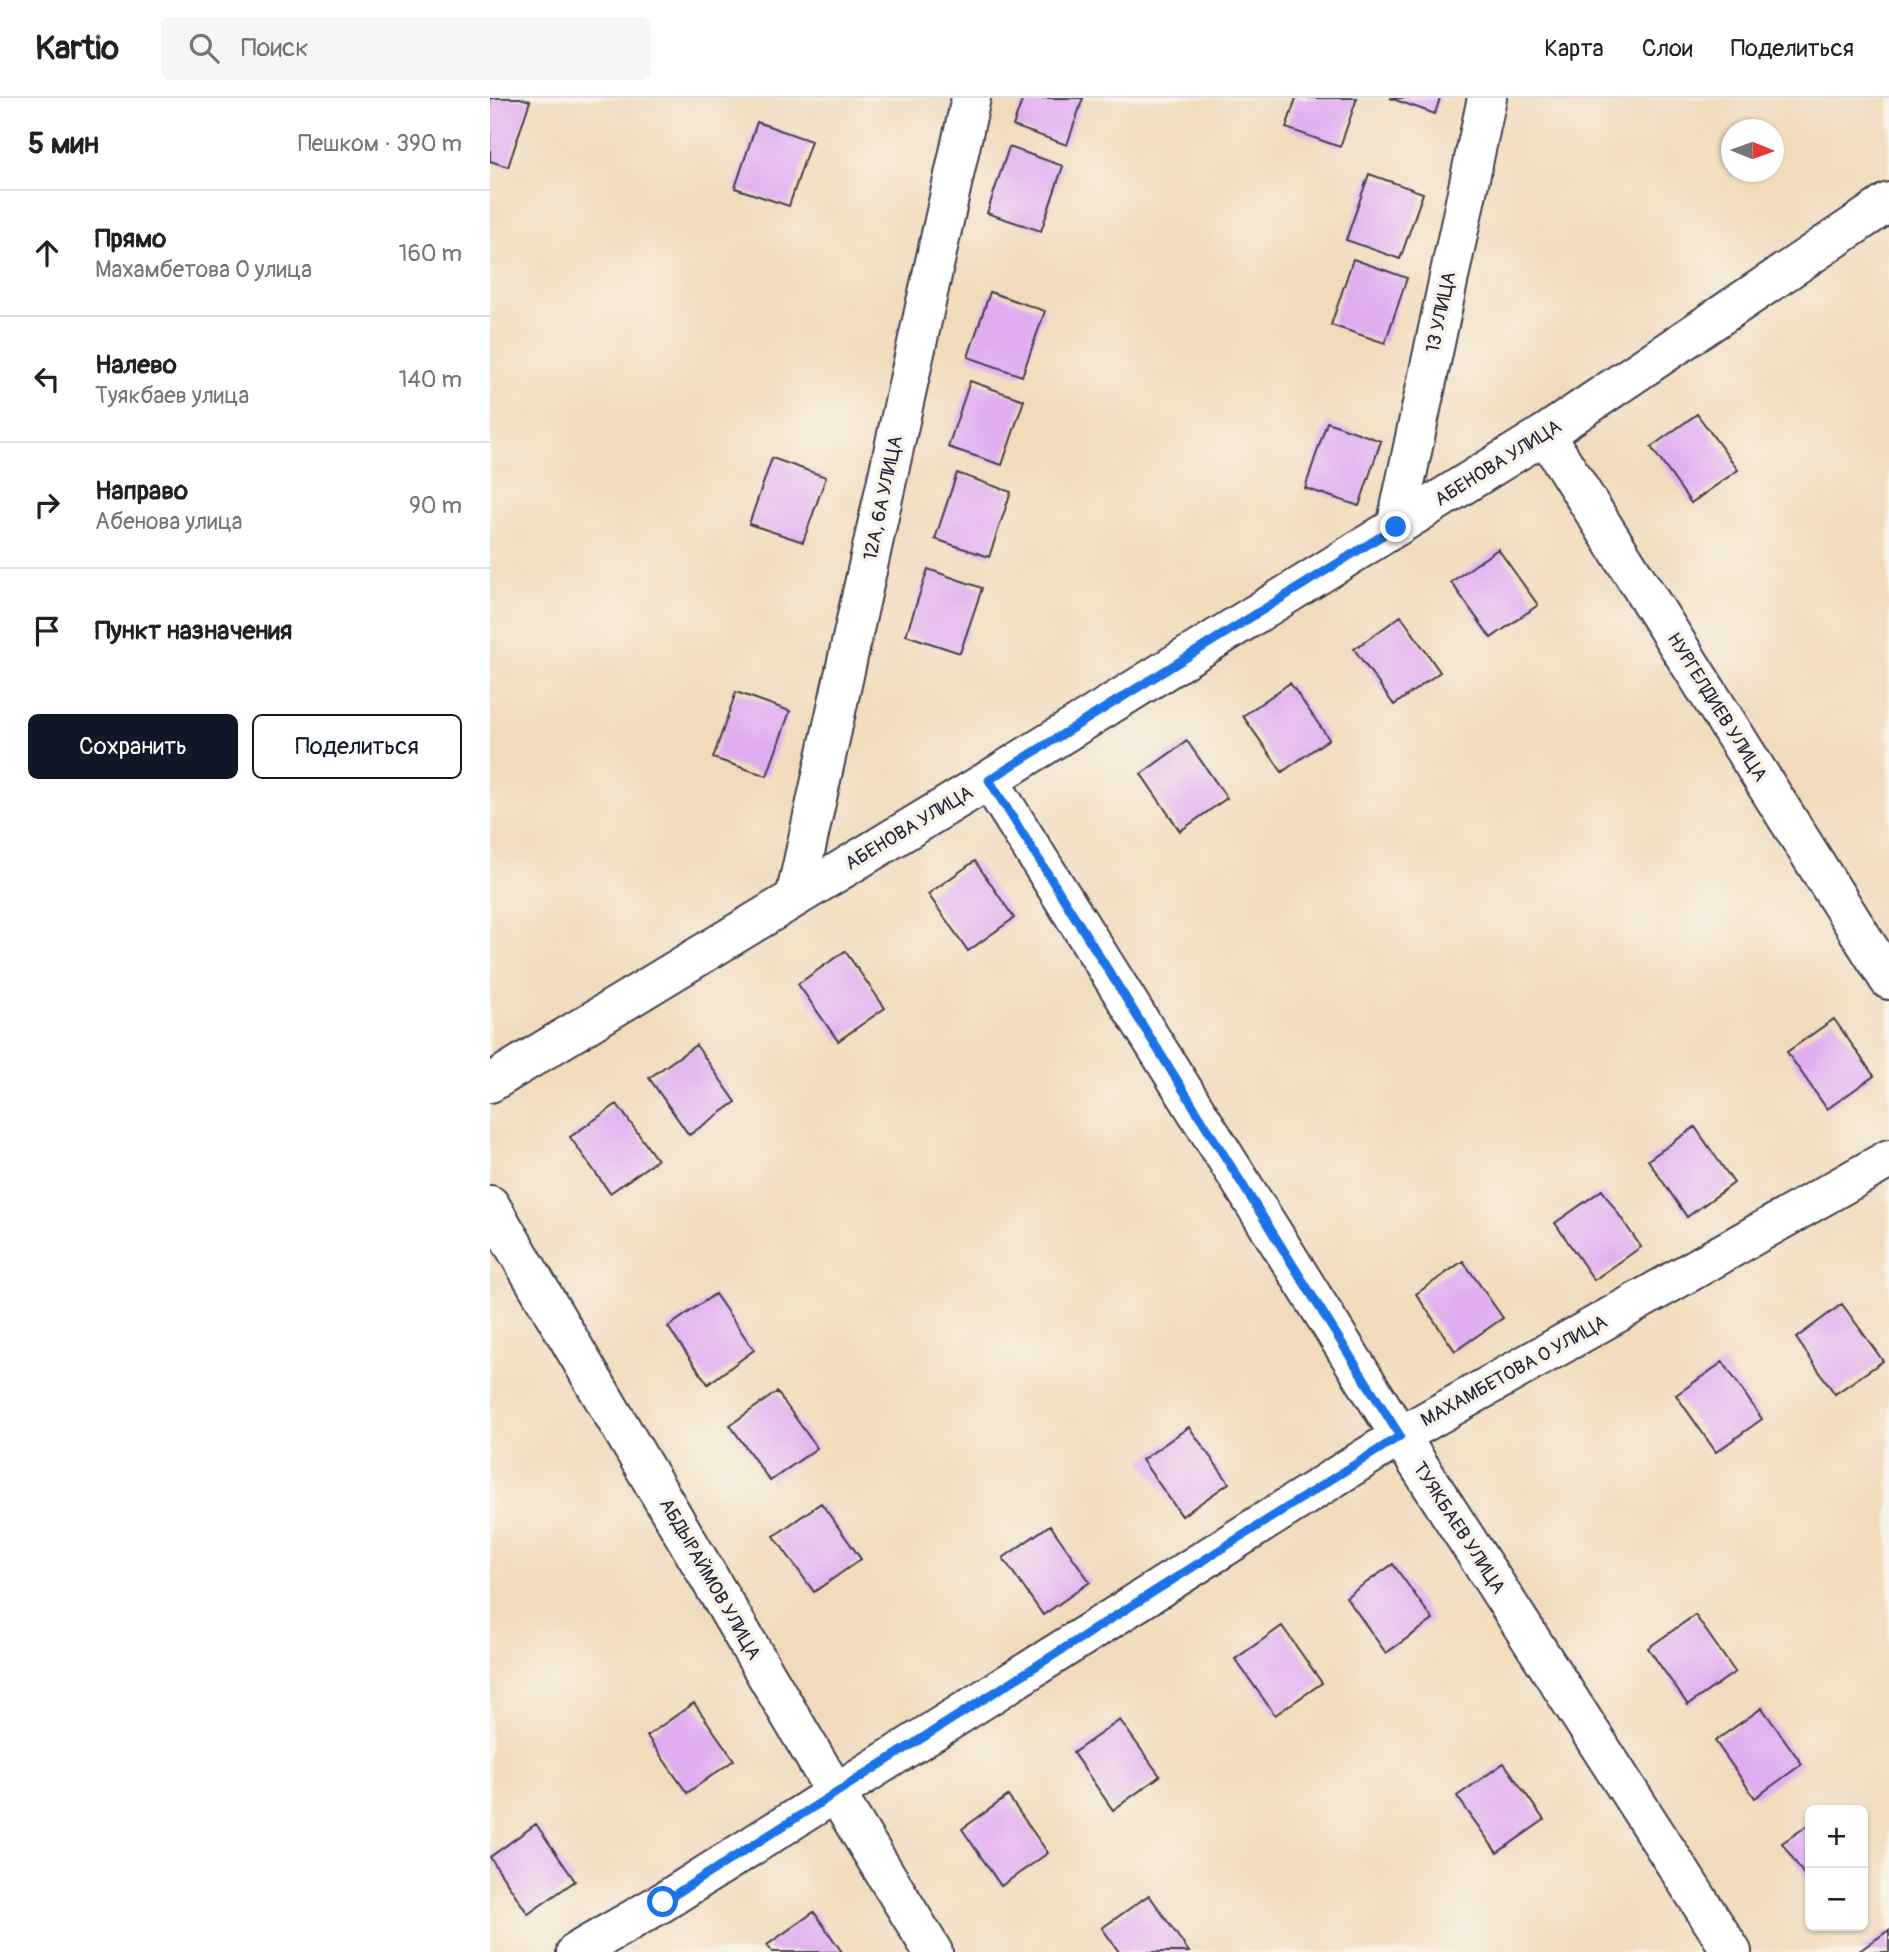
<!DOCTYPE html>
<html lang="ru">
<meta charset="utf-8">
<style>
body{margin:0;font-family:Pangolin,sans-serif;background:#f6f6f6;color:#202124}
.controls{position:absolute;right:21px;bottom:21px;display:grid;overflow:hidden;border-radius:10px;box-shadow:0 2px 5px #0004}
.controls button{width:63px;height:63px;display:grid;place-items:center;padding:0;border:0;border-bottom:2px solid #e0e0e0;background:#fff;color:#202124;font:35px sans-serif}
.compass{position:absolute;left:1231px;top:21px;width:63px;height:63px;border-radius:50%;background:#fff;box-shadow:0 2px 5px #0004;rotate:91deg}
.stop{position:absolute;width:21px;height:21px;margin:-16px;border:5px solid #1a73e8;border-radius:50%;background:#fff}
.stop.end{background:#1a73e8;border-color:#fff;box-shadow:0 2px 7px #0008}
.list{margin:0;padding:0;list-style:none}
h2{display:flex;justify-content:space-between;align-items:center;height:91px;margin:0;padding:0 28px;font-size:30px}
h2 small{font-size:23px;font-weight:400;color:#757577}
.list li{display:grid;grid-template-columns:46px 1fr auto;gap:21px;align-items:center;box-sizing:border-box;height:126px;padding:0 28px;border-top:2px solid #e0e0e0}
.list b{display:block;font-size:26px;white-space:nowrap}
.list p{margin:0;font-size:23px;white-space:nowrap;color:#757577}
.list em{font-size:23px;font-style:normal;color:#757577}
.actions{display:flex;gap:14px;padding:21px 28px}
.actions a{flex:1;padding:16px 0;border:2px solid #111827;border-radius:10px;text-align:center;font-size:24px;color:#111827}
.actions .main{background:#111827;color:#fff}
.icon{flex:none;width:38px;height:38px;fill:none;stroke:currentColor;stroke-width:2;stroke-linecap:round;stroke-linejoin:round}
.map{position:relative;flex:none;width:1399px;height:1854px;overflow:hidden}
header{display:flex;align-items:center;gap:42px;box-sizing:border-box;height:98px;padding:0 35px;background:#fff;border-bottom:2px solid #e0e0e0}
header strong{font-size:33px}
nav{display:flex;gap:38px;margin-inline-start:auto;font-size:24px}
.search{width:490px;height:63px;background:#f6f6f6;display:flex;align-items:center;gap:18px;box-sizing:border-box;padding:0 24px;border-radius:10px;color:#757577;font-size:26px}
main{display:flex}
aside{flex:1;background:#fff}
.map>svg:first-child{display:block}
.building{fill:#e0aef0}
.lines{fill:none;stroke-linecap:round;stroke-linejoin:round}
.minor-casing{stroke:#413e4e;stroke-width:42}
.minor{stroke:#fff;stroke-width:38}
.route{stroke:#1a73e8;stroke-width:9}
.labels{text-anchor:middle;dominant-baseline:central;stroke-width:7;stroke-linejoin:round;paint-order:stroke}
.street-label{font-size:19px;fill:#22223b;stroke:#f7f3e8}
</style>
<header>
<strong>Kartio</strong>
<div class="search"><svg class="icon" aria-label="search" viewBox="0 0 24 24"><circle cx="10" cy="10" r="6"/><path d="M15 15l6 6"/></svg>Поиск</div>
<nav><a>Карта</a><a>Слои</a><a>Поделиться</a></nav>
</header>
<main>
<aside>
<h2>5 мин<small>Пешком · 390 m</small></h2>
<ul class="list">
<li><svg class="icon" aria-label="ahead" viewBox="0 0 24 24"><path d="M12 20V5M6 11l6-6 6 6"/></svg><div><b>Прямо</b><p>Махамбетова О улица</p></div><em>160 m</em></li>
<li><svg class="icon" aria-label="left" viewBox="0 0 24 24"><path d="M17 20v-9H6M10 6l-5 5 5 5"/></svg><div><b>Налево</b><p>Туякбаев улица</p></div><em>140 m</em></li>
<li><svg class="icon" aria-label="right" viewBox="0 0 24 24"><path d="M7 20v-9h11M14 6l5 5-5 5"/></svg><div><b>Направо</b><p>Абенова улица</p></div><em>90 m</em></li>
<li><svg class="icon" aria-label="arrive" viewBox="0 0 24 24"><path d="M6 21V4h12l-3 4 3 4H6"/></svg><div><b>Пункт назначения</b></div></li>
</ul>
<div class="actions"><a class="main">Сохранить</a><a>Поделиться</a></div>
</aside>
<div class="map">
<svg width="1399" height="1854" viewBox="0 0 1399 1854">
<rect width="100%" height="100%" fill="#f7f3e8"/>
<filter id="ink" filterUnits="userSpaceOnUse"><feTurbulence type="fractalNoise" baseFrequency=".0143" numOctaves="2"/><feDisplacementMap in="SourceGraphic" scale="14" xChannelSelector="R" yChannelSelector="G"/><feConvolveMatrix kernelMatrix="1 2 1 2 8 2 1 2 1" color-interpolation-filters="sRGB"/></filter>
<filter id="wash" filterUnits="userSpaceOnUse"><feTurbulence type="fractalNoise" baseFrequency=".00686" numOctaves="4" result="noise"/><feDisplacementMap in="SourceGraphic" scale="28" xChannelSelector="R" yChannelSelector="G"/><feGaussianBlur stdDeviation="1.57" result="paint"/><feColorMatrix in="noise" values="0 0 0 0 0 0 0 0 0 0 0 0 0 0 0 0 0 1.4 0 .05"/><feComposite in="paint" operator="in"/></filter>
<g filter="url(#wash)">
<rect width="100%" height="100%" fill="#f1dbbc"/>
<g id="blocks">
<!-- building -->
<path class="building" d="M 0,0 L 30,0 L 40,3 L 18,69 L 0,63 Z
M 533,0 L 593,0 L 577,47 L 523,28 Z
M 806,0 L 867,0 L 850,49 L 796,30 Z
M 900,0 L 950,0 L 945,16 Z
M 267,24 L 321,43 L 299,108 L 245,90 Z
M 519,49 L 573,68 L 551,133 L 497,115 Z
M 879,76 L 933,95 L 910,161 L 856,142 Z
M 863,161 L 917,180 L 895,245 L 841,227 Z
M 500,194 L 555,213 L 532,278 L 478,259 Z
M 480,283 L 534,302 L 512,367 L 458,349 Z
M 1207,316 L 1248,372 L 1201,405 L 1161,349 Z
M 837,324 L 891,343 L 869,408 L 815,390 Z
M 282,360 L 336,379 L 313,444 L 259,426 Z
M 467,375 L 521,394 L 499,459 L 445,441 Z
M 1008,451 L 1048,507 L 1001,540 L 961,484 Z
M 438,471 L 492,490 L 470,555 L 416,537 Z
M 911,518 L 950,574 L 904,607 L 864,551 Z
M 800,585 L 839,641 L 792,674 L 753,618 Z
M 246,594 L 300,613 L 277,678 L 223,660 Z
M 697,643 L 737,700 L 690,733 L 651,676 Z
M 485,763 L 524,820 L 478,853 L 438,796 Z
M 355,853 L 395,910 L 348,943 L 308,886 Z
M 1344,921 L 1384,978 L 1337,1011 L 1297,954 Z
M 206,947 L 246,1004 L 199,1037 L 159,980 Z
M 127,1006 L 167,1062 L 120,1095 L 80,1039 Z
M 1205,1029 L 1244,1085 L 1197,1119 L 1158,1062 Z
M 1112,1092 L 1151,1149 L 1104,1182 L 1065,1125 Z
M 973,1163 L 1013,1220 L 965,1253 L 926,1196 Z
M 225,1196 L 264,1252 L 218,1286 L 178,1229 Z
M 1352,1206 L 1393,1263 L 1345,1296 L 1306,1240 Z
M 1233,1264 L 1272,1321 L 1226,1354 L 1186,1297 Z
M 287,1294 L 327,1350 L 280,1383 L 240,1327 Z
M 699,1329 L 739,1385 L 692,1418 L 652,1362 Z
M 331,1405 L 371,1461 L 324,1494 L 284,1438 Z
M 560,1427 L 600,1484 L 553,1517 L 513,1460 Z
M 903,1466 L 943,1522 L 896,1555 L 856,1499 Z
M 1205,1517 L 1245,1574 L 1198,1607 L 1158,1550 Z
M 792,1528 L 832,1585 L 785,1617 L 745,1561 Z
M 204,1605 L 244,1662 L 197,1695 L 157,1638 Z
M 1272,1610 L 1312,1666 L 1265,1700 L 1225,1643 Z
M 630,1622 L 670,1678 L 623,1712 L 583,1655 Z
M 1014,1665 L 1054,1722 L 1007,1755 L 967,1698 Z
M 518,1698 L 558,1755 L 511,1788 L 472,1731 Z
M 46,1726 L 85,1783 L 38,1816 L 0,1759 Z
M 1320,1726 L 1320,1785 L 1292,1745 Z
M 659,1797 L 699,1854 L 629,1854 L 612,1830 Z
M 324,1814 L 352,1854 L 282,1854 L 277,1847 Z
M 1399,1832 L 1399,1854 L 1368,1854 Z"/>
</g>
</g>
<g filter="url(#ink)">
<use href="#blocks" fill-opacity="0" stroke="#413e4e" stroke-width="2"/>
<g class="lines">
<defs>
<path id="minor" d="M 1055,336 L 1399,882
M 906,429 L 997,0
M 499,682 L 910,1338 L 1242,1854
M 305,800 L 481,0
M 0,985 L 499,682 L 1055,336 L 1399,104
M 0,1107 L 345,1694 L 443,1854
M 86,1854 L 173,1804 L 910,1338 L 1399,1061"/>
</defs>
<!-- minor casing -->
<use href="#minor" class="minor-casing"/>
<!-- minor -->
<use href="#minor" class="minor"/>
</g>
</g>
<g class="lines" filter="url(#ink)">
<!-- route -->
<path class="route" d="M 173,1804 L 910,1338 L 499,682 L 906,429"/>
</g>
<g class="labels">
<!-- street labels -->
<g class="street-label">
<text transform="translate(951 214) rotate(-78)">13 УЛИЦА</text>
<text transform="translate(1008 365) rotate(-32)">АБЕНОВА УЛИЦА</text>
<text transform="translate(393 400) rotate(-78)">12А, 6А УЛИЦА</text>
<text transform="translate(1227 609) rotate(58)">НУРГЕЛДИЕВ УЛИЦА</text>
<text transform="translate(419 730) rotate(-31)">АБЕНОВА УЛИЦА</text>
<text transform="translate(1024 1273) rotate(-29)">МАХАМБЕТОВА О УЛИЦА</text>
<text transform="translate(969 1430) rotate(57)">ТУЯКБАЕВ УЛИЦА</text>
<text transform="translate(220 1481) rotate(60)">АБДЫРАЙМОВ УЛИЦА</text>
</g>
</g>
</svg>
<div class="controls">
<button>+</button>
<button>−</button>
</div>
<svg class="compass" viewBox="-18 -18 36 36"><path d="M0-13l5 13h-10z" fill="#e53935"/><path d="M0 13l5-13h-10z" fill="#757577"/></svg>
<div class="stop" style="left:173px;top:1804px"></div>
<div class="stop end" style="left:906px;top:429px"></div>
</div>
</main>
